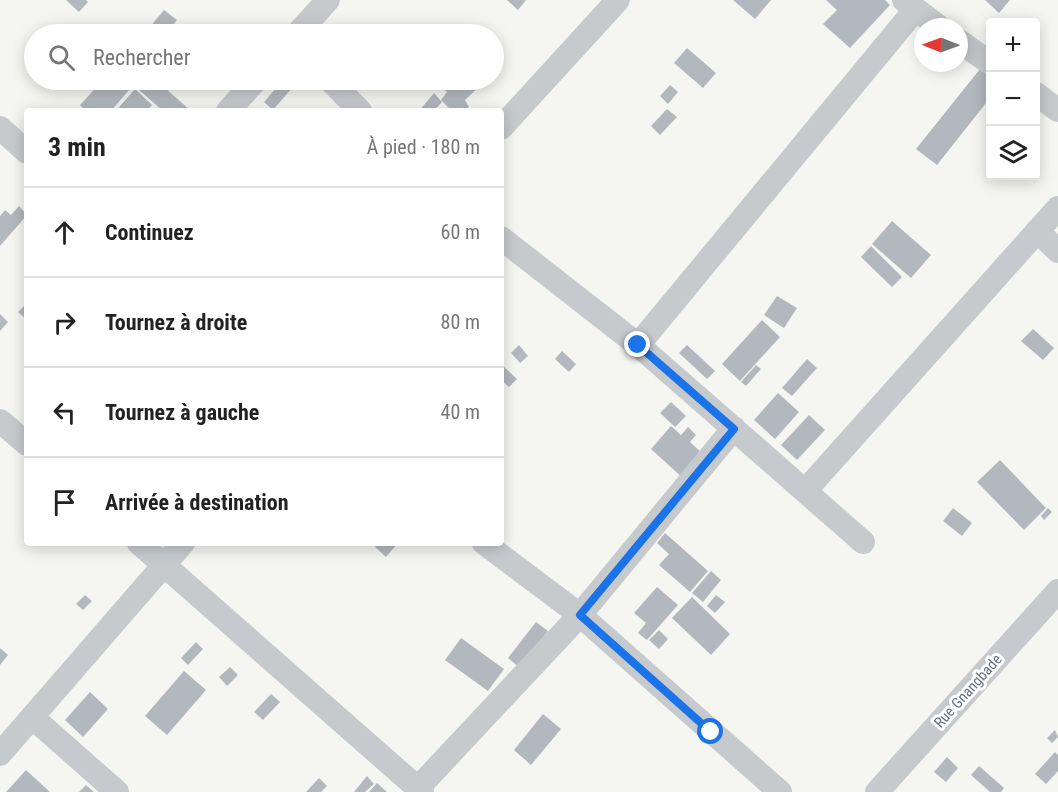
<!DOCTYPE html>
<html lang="fr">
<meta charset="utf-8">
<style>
body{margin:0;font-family:"Roboto Condensed",sans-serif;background:#f2f2f2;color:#222}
.controls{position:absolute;right:18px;top:18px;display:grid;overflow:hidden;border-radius:6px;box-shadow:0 3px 15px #0003}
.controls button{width:54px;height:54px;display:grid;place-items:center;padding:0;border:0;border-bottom:2px solid #e0e0e0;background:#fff;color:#222;font:30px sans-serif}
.compass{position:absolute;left:914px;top:18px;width:54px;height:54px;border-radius:50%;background:#fff;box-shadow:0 3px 15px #0003;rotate:271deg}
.stop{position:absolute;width:18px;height:18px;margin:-14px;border:4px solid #1a73e8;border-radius:50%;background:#fff}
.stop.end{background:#1a73e8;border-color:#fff;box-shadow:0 2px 6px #0008}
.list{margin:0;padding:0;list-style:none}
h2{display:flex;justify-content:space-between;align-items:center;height:78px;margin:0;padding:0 24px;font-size:26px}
h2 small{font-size:20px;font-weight:400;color:#767676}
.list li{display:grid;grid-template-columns:39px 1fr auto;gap:18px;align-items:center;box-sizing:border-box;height:90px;padding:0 24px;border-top:2px solid #e0e0e0}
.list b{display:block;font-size:22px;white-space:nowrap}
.list em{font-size:20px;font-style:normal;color:#767676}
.icon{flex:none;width:33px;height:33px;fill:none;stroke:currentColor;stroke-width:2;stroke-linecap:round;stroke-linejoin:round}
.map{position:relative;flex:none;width:1058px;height:792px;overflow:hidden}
.search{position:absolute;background:#fff;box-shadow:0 3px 15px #0003;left:24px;top:24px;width:480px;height:66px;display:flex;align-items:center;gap:15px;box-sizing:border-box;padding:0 21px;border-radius:33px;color:#767676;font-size:22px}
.panel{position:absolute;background:#fff;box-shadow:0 3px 15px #0003;left:24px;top:108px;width:480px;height:438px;border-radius:6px}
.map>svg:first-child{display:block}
.building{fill:#b2b8be}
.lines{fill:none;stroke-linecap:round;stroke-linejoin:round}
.minor{stroke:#c7cacd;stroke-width:24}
.route{stroke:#1a73e8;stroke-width:8}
.labels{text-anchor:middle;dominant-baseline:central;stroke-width:6;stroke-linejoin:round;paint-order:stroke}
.street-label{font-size:15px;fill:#627385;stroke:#fff}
</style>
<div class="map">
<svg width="1058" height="792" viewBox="0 0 1058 792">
<rect width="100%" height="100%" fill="#f5f6f1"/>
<!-- building -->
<path class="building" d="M 66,0 L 86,0 L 88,2 L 79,12 Z
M 507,0 L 526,0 L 518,10 Z
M 733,0 L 771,0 L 755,19 Z
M 826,0 L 885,0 L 890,5 L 850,48 L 823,24 L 837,10 Z
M 985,0 L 1010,0 L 999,13 Z
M 164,10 L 177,20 L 166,34 L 144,34 Z
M 687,48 L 716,73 L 703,88 L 674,63 Z
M 980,69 L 990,77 L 990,98 L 937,165 L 916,149 Z
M 103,80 L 136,82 L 111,111 L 86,111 L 80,105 Z
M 147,80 L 156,80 L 191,111 L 163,111 L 138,89 Z
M 283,80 L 299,80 L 273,110 L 264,102 Z
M 448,80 L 486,80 L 465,100 L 469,107 L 464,111 L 452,111 L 441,100 L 447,92 L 442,87 Z
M 670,85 L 678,92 L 668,104 L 660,96 Z
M 135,89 L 152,105 L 146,111 L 123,111 L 119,107 Z
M 434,93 L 442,102 L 434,111 L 419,111 Z
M 667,109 L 677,117 L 660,135 L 651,126 Z
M 19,206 L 27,215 L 0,246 L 0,216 L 5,210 L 11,215 Z
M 892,221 L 931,255 L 911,278 L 872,244 Z
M 871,246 L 902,277 L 892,287 L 861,257 Z
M 777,296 L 797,308 L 784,328 L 764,315 Z
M 27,303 L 27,320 L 18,312 Z
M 0,314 L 8,322 L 0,331 Z
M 762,320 L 780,337 L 740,381 L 722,364 Z
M 1033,329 L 1054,348 L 1043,360 L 1021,341 Z
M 519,345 L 528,356 L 520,363 L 511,353 Z
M 687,345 L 715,371 L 707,379 L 679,353 Z
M 562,351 L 576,364 L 569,372 L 555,359 Z
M 807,359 L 817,368 L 792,396 L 782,388 Z
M 501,364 L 517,379 L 509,387 L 501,380 Z
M 756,365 L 761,369 L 746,386 L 741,382 Z
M 778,393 L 799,412 L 775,439 L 754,420 Z
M 671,402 L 686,416 L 675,427 L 660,413 Z
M 809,415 L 825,430 L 797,460 L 781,445 Z
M 671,426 L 681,435 L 688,427 L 696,435 L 690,442 L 705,456 L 684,479 L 651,449 Z
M 1000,460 L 1046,508 L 1024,530 L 977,482 Z
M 953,508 L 972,523 L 962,536 L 943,521 Z
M 1048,508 L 1052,512 L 1044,520 L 1041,516 Z
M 665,533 L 708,571 L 690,592 L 659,565 L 669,554 L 657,543 Z
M 378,543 L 398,543 L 386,557 L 375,547 Z
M 711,571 L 721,580 L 703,602 L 692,593 Z
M 657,587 L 678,605 L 647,640 L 638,633 L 646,623 L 634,613 Z
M 85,595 L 92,601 L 83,610 L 76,604 Z
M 716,595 L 725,602 L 715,613 L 707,606 Z
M 692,597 L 730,634 L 711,655 L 672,618 Z
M 536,622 L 548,631 L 519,667 L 508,658 Z
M 659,630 L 668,639 L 659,649 L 649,640 Z
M 461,638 L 504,669 L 488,691 L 445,660 Z
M 196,642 L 203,649 L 188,665 L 181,658 Z
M 0,648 L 8,655 L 0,665 Z
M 230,667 L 238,675 L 227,686 L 219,677 Z
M 184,671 L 206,690 L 167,735 L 145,716 Z
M 90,692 L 108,709 L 83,737 L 65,720 Z
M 271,694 L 280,702 L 263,720 L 254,712 Z
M 543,714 L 561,729 L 531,765 L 514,750 Z
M 1055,730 L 1058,737 L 1052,743 L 1047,738 Z
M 1055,752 L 1058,755 L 1058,771 L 1046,784 L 1035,774 Z
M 947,757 L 958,768 L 946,782 L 934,772 Z
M 979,766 L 1004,788 L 1001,792 L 990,792 L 971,775 Z
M 26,770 L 50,792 L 6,792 Z
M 367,776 L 374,784 L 365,792 L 354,792 Z
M 319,778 L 327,786 L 321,792 L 306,792 Z
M 377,783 L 387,792 L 369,792 Z
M 86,785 L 94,792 L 79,792 Z"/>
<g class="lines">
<!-- minor -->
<path class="minor" d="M 904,0 L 939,27
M 297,34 L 328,0
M 959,41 L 990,63
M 330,80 L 360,111
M 1036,94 L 1058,110
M 228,111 L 256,80
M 0,128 L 27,152
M 501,128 L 618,0
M 1037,231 L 1058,251
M 501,238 L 638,345 L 863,542
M 638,345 L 915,10
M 0,421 L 27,444
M 805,491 L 1058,208
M 139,543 L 422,792
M 484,543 L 580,615 L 780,792
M 32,717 L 117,792
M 0,754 L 183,543
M 418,788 L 580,615 L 734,428
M 877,792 L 1058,591"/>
</g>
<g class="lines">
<!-- route -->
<path class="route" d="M 638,345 L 734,429 L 580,615 L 711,732"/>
</g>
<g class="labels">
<!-- street labels -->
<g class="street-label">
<text transform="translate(968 691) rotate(-48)">Rue Gnangbade</text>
</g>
</g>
</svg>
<div class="controls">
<button>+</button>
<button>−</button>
<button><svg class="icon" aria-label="layers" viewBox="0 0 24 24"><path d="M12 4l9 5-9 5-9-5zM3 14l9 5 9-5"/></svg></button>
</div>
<svg class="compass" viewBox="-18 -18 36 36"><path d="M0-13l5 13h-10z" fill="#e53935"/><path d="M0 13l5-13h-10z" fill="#767676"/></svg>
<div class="stop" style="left:711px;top:732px"></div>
<div class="stop end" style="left:638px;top:345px"></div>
<div class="search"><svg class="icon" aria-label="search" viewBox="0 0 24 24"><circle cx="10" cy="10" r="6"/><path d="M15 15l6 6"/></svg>Rechercher</div>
<section class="panel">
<h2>3 min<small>À pied · 180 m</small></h2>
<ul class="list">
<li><svg class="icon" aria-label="ahead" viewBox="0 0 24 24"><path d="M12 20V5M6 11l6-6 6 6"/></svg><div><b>Continuez</b></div><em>60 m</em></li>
<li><svg class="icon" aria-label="right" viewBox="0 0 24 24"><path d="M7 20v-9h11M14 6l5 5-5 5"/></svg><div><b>Tournez à droite</b></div><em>80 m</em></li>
<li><svg class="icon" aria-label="left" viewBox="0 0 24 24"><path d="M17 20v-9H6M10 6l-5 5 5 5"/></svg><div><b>Tournez à gauche</b></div><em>40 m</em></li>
<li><svg class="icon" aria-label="arrive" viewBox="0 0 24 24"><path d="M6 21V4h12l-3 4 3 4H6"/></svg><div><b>Arrivée à destination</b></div></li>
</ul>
</section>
</div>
